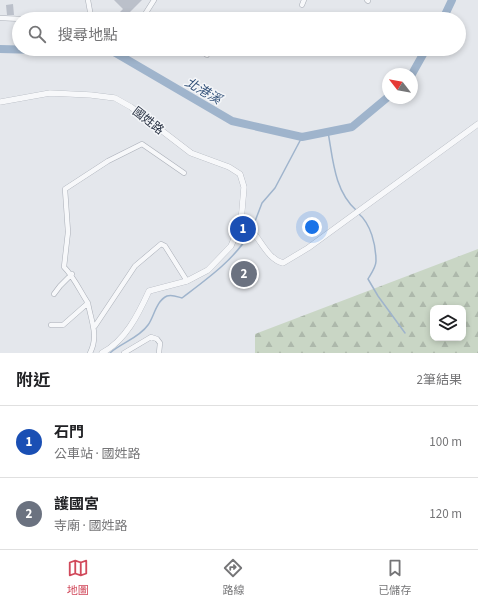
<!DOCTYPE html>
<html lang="zh-TW">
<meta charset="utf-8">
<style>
body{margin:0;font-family:"Source Sans 3","Noto Sans TC",sans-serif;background:#f6f6f6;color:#202124}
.controls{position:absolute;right:12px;bottom:12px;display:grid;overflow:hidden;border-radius:8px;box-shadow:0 2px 6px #0003}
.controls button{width:36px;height:36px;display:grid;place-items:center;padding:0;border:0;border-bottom:1px solid #e0e0e0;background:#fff;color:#202124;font:20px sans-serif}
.compass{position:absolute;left:382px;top:68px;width:36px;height:36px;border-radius:50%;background:#fff;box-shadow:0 2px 6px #0003;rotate:301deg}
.you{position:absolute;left:312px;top:227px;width:14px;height:14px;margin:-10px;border:3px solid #fff;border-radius:50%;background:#1a73e8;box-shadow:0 0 0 6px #1a73e833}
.badge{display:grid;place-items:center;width:26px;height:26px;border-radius:50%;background:#d1495b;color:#fff;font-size:13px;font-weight:700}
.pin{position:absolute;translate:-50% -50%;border:2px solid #fff;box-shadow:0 1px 4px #0006}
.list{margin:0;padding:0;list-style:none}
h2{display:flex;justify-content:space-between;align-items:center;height:52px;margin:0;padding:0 16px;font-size:17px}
h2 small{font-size:13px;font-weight:400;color:#757577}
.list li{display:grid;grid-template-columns:26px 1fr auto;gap:12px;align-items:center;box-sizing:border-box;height:72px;padding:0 16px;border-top:1px solid #e0e0e0}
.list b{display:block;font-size:15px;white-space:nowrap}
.list p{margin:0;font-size:13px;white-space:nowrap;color:#757577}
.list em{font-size:13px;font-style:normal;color:#757577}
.icon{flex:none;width:22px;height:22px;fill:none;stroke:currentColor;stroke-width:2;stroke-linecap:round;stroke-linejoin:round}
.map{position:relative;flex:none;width:478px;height:353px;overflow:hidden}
.search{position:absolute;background:#fff;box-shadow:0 2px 6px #0003;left:12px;right:12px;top:12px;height:44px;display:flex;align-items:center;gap:10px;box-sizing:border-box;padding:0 14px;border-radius:22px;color:#757577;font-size:15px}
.sheet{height:196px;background:#fff}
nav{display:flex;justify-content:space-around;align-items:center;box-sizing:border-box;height:56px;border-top:1px solid #e0e0e0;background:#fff;font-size:11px;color:#757577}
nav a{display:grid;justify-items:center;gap:2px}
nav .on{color:#d1495b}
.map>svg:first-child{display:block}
.forest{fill:url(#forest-firs);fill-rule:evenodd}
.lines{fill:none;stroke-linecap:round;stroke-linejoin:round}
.stream{stroke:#9fb4cc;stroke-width:1.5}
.river{stroke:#9fb4cc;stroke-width:8}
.building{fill:#bbc0ca}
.minor-casing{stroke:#a9aeb7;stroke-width:5.5}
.tertiary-casing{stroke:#a9aeb7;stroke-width:6}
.minor{stroke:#f7f8fa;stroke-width:4.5}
.tertiary{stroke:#f7f8fa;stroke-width:5.5}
.labels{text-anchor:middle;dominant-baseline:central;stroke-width:3;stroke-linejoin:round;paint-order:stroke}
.street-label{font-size:12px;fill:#2b3445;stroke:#f4f6f9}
.water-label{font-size:13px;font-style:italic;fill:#34527a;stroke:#f4f6f9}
</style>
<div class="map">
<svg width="478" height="353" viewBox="0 0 478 353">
<defs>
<pattern id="forest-firs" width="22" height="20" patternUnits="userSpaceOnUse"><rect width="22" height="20" fill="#c9d6c5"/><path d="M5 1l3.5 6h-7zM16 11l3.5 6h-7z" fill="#adb8ab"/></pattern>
</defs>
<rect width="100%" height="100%" fill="#e4e7ec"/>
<!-- forest -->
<path class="forest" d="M 478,249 L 478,353 L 255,353 L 255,334 ZM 433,308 L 463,308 L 463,338 L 433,338 Z"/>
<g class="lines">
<!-- stream -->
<path class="stream" d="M 328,132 C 333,159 334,190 356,210
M 358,213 C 371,224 376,245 376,261 C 376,267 371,274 368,279 L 378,296 L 405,333
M 252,229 L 262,203 L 275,188 L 302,137
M 110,353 C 121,343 139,338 148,325 C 154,317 156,301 167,296 C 172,294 178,297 182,298 C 207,279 234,260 250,233"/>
<!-- river -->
<path class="river" d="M 443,19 L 452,0
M 0,49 L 114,52 L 232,121 L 302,137 L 352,127 L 388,97
M 412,74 L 426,49"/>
</g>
<!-- building -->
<path class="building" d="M 114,0 L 142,0 L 124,18 L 119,13 L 123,9 Z
M 13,4 L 14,15 L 7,15 L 6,5 Z
M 246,260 L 257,277 L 243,287 L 231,271 Z"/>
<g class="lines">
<defs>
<path id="minor" d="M 88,0 L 91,17
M 367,0 L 368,1
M 302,5 L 304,0
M 0,18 L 22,19
M 83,19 L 91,17 L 105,19
M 142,19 L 154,0
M 199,49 L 207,55
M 54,294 L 60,286 L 72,274
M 88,303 C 80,291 74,277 64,267 L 68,232 L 65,189 L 108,161 L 142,144 L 184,173
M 51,325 L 63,325 L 88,303 C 91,321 99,336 90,353
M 95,326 L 135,266 L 161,244 L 165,246 L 187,281
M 124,353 L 151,337 L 157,339 L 160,343 L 159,353"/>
<path id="tertiary" d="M 0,102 L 50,93 L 91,95 L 115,98 L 131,107 L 191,153 L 229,167 L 240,174 L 244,187 L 241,222 L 231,246 L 208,270 L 187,281 L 149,291 C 138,315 125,341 102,353
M 241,222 C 259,231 264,258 283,263 L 308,248 L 478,124"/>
</defs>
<!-- minor casing -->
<use href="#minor" class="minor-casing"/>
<!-- tertiary casing -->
<use href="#tertiary" class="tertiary-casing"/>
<!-- minor -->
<use href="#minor" class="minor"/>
<!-- tertiary -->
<use href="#tertiary" class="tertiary"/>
</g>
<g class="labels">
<!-- street labels -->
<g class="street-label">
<text transform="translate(148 121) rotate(38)">國姓路</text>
</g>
<!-- water labels -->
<g class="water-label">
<text transform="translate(203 91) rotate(30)">北港溪</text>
</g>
</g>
</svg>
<div class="controls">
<button><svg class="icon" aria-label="layers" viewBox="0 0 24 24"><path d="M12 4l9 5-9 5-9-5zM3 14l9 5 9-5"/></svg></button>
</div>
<svg class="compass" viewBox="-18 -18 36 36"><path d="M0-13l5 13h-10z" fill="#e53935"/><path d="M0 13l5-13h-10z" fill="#757577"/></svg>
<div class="you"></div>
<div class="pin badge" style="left:243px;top:229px;background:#1a4fb4">1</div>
<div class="pin badge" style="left:244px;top:274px;background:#6b7280">2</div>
<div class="search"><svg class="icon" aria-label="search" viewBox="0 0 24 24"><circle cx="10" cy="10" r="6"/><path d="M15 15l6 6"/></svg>搜尋地點</div>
</div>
<section class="sheet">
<h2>附近<small>2筆結果</small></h2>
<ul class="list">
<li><span class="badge" style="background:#1a4fb4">1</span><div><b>石門</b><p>公車站 · 國姓路</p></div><em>100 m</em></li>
<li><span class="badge" style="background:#6b7280">2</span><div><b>護國宮</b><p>寺廟 · 國姓路</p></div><em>120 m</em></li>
</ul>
</section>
<nav>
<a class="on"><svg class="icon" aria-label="map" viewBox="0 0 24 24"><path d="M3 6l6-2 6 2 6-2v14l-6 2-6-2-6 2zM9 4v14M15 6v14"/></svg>地圖</a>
<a><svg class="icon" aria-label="directions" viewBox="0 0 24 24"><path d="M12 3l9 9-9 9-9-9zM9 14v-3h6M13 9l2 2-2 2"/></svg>路線</a>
<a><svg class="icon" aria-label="saved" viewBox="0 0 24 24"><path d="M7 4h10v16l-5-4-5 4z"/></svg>已儲存</a>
</nav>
